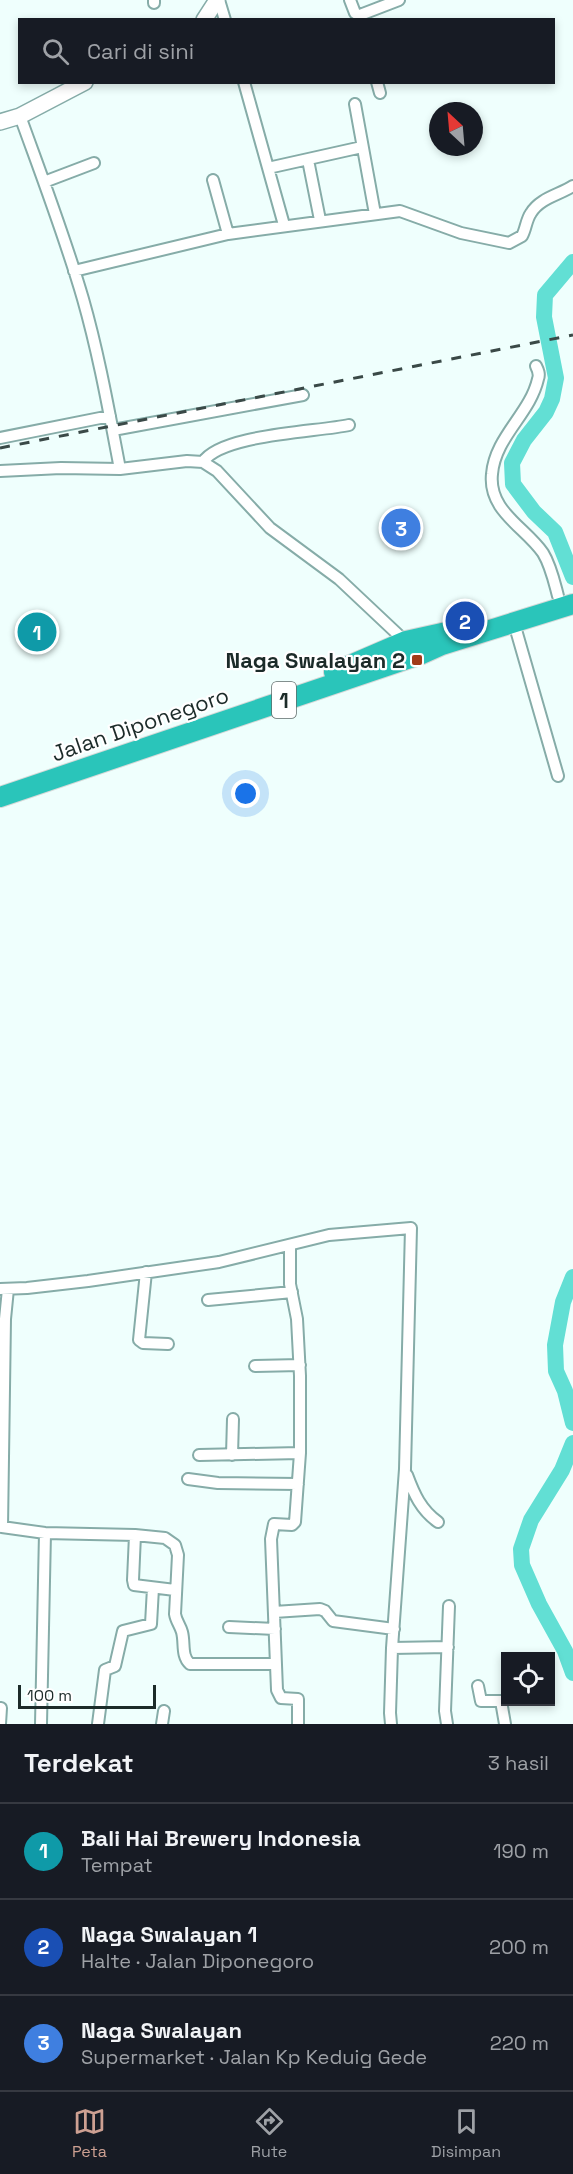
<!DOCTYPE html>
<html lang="id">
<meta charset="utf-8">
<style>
body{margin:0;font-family:"Space Grotesk",sans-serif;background:#20242c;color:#f1f3f6}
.controls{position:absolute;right:18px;bottom:18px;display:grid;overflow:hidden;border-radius:0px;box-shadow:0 3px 9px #0003}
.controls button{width:54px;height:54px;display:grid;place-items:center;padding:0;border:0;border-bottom:2px solid #363941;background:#171b24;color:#f1f3f6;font:30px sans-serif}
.compass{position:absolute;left:429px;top:102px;width:54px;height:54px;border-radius:50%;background:#171b24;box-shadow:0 3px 9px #0003;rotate:334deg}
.scale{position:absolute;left:18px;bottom:15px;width:138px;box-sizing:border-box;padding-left:6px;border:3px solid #1c2b29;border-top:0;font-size:16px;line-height:21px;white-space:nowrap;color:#1c2b29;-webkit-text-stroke:4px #fff;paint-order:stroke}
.you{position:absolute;left:246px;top:794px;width:21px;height:21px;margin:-15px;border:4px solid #fff;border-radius:50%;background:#1a73e8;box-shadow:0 0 0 9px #1a73e833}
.badge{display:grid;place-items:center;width:39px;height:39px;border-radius:50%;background:#cda092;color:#fff;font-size:20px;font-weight:700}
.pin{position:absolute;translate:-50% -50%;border:3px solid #fff;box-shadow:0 2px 6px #0006}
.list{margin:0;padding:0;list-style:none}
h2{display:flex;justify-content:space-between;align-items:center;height:78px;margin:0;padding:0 24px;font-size:26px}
h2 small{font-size:20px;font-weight:400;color:#9ea1a6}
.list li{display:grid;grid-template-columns:39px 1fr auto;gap:18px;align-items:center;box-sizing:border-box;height:96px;padding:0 24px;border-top:2px solid #363941}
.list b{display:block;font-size:22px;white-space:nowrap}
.list p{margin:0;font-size:20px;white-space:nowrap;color:#9ea1a6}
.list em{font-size:20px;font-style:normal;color:#9ea1a6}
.icon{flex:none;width:33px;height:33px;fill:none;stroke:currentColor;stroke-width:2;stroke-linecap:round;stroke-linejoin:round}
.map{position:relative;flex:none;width:573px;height:1724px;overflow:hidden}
.search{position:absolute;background:#171b24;box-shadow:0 3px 9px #0003;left:18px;right:18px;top:18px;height:66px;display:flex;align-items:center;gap:15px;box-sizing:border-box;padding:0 21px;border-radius:0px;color:#9ea1a6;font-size:22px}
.sheet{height:366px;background:#171b24}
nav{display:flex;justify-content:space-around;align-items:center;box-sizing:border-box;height:84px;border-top:2px solid #363941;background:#171b24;font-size:16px;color:#9ea1a6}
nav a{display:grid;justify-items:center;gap:3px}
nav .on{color:#cda092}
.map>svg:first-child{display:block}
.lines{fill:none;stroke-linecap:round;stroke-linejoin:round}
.river{stroke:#62dfd4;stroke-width:16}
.street-casing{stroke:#86aca8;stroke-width:14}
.secondary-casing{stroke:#86aca8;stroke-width:18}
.highway-casing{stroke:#d6d9d8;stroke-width:22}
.street{stroke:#fff;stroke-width:10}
.secondary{stroke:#fff;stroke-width:15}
.highway{stroke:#2ac5ba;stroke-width:20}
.rail{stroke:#3a4947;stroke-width:3;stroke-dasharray:10 10;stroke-linecap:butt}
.poi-dot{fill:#a13a18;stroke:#fff;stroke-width:2}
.labels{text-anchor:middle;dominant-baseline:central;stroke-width:4.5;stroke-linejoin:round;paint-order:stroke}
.shield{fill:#fff;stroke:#606b69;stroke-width:1.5}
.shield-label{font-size:21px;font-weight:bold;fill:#1c2b29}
.poi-label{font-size:22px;font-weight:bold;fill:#1c2b29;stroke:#fff;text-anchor:end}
.street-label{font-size:22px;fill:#1c2b29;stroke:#fff}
</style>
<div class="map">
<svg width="573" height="1724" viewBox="0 0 573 1724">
<rect width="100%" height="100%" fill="#effffd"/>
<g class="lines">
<!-- river -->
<path class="river" d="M 573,262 L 545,295 L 544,317 L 556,378 L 552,399 L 546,412 L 524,440 L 512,463 L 513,484 L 534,512 L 555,532 L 573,577
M 573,1277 L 563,1302 L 555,1345 L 556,1371 L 565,1391 L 573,1423
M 573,1443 L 562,1470 L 531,1520 L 521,1549 L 522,1565 L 539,1604 L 565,1651 L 573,1673"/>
<defs>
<path id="street" d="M 154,0 L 154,3
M 219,0 L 225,20
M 350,0 L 355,13 L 360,15
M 360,15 L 399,0
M 244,82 L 284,225
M 377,82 L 380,93
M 355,104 L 375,214
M 20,116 C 42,177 65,237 83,299 C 99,355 109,412 120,469
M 308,160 L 320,220
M 268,168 L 362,147
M 213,180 L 228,234
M 44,182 L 94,163
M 74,271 L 228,234 L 400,211 L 461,233 L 509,243 L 522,236 C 526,229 526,220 531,213 C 540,198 559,195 573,186
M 536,366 C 538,370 540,374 538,379 C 530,414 495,437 492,474 C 488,511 525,527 543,553 C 551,566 554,581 558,596
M 113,430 L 303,395
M 0,438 L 110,416
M 203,462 C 221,434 317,432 349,425
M 0,471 L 61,468 L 120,469 L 187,461 L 203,462 L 217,471 L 270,528 L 339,579 L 407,643
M 514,623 L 558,776
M 290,1245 L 290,1284 L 297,1319 L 300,1376 L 300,1453 L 295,1522 L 292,1525 L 274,1524 L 271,1539 L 277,1690 L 281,1698 L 298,1699 L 298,1724
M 146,1272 L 139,1340 L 143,1343 L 168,1344
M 0,1289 L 27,1288 L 88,1281 L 219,1262 L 329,1235 L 411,1228 L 405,1469 L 392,1648 L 390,1713 L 391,1724
M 8,1289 L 5,1319 L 2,1527 L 45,1533 L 135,1535 L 165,1538 L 175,1545 L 178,1555 L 175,1614 C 176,1621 180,1625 182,1632 C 185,1643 181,1656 190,1664 L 276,1664
M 208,1300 L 292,1292
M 255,1366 L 300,1365
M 199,1455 L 300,1453
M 232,1455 L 233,1419
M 407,1475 C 414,1494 421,1510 438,1522
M 188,1479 L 218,1483 L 298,1484
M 135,1535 L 133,1580 L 134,1585 L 175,1590
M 274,1612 L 320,1609 L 325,1611 L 333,1621 L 394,1629
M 229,1627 L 275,1629
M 392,1648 L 448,1647
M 478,1686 L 481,1701 L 501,1701 L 505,1724
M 0,1724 L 1,1708
M 41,1724 L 45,1533
M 98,1724 L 105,1670 L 115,1666 L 123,1631 L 151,1624 L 153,1588
M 162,1724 L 164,1711
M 447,1724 L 445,1711 L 449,1606"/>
<path id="secondary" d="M 204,20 L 217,0
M 0,122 L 20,116 L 85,82"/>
<path id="highway" d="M 334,672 L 406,641 L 451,631
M 0,797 L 422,654 L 442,645 L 573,604"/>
</defs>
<!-- street casing -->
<use href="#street" class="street-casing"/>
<!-- secondary casing -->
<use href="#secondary" class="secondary-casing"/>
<!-- highway casing -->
<use href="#highway" class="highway-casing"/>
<!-- street -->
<use href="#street" class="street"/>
<!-- secondary -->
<use href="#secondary" class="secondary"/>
<!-- highway -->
<use href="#highway" class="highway"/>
<!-- rail -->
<path class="rail" d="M 0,448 L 573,335"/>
</g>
<!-- markers -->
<rect class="poi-dot" x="411" y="654" width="12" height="12" rx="3"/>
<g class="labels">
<!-- shield labels -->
<rect class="shield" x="272" y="682" width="24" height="36" rx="4.5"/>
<g class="shield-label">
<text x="284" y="700">1</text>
</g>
<!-- poi labels -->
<g class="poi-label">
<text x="405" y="660">Naga Swalayan 2</text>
</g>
<!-- street labels -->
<g class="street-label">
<text transform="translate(140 724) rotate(-19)">Jalan Diponegoro</text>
</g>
</g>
</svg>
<div class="controls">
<button><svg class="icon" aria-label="locate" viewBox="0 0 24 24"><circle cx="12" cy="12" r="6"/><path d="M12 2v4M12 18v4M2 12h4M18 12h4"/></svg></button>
</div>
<svg class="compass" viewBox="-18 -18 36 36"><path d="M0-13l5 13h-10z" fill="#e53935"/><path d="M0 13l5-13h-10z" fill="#9ea1a6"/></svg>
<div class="scale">100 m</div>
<div class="you"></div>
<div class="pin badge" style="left:37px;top:632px;background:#0f9aa8">1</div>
<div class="pin badge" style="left:465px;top:621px;background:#1a4fb4">2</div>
<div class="pin badge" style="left:401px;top:528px;background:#3f7fe0">3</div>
<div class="search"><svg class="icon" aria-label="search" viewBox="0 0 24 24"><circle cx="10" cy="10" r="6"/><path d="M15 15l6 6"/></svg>Cari di sini</div>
</div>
<section class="sheet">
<h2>Terdekat<small>3 hasil</small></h2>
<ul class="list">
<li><span class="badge" style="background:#0f9aa8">1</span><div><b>Bali Hai Brewery Indonesia</b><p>Tempat</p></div><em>190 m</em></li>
<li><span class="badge" style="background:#1a4fb4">2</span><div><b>Naga Swalayan 1</b><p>Halte · Jalan Diponegoro</p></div><em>200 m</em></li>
<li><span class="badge" style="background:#3f7fe0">3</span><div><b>Naga Swalayan</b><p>Supermarket · Jalan Kp Keduig Gede</p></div><em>220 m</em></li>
</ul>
</section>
<nav>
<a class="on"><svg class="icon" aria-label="map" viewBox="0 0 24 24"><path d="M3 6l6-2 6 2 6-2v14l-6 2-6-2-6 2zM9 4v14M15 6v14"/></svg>Peta</a>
<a><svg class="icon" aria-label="directions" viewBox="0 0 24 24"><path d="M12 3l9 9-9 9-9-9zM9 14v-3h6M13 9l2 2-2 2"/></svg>Rute</a>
<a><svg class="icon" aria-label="saved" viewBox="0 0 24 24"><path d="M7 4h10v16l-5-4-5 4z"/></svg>Disimpan</a>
</nav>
